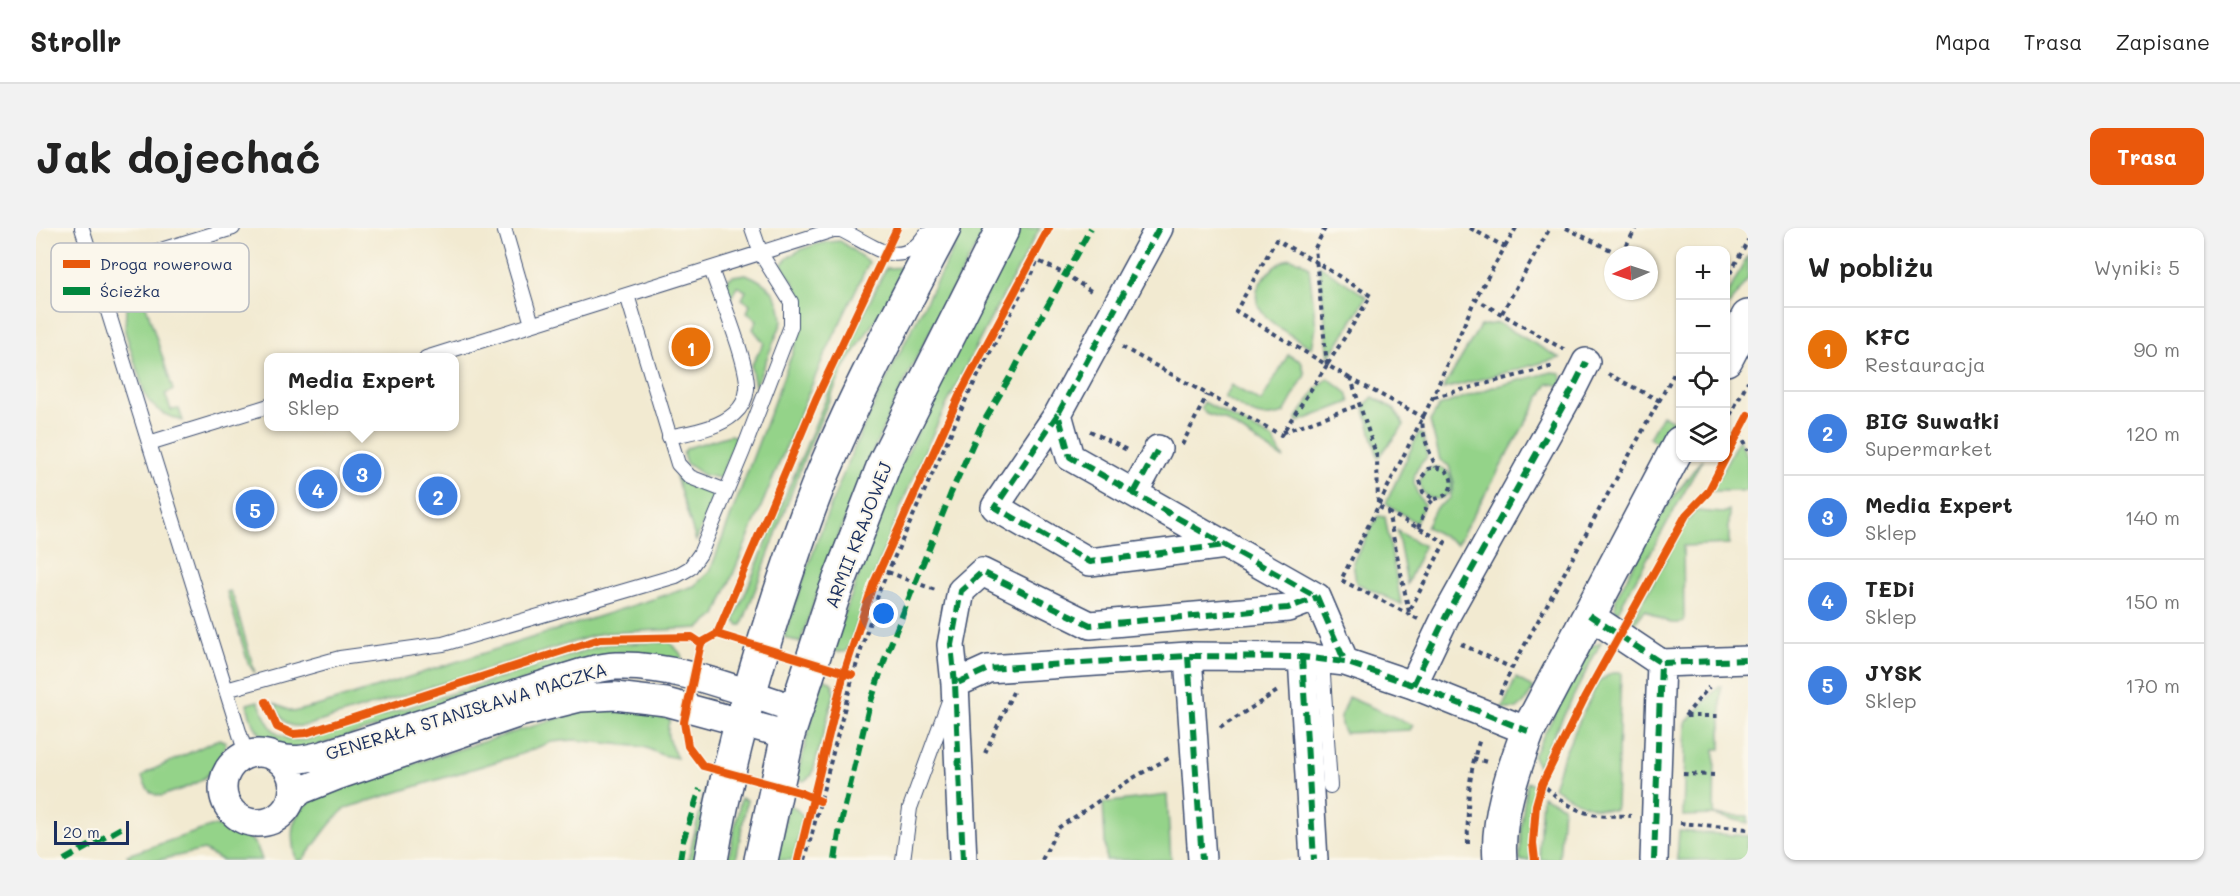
<!DOCTYPE html>
<html lang="pl">
<meta charset="utf-8">
<style>
body{margin:0;font-family:Mali,sans-serif;background:#f2f2f2;color:#222}
.controls{position:absolute;right:18px;top:18px;display:grid;overflow:hidden;border-radius:12px;box-shadow:0 2px 4px #0004}
.controls button{width:54px;height:54px;display:grid;place-items:center;padding:0;border:0;border-bottom:2px solid #e0e0e0;background:#fff;color:#222;font:30px sans-serif}
.compass{position:absolute;left:1568px;top:18px;width:54px;height:54px;border-radius:50%;background:#fff;box-shadow:0 2px 4px #0004;rotate:267deg}
.scale{position:absolute;left:18px;bottom:15px;width:75px;box-sizing:border-box;padding-left:6px;border:3px solid #1b2f5e;border-top:0;font-size:16px;line-height:21px;white-space:nowrap;color:#1b2f5e;-webkit-text-stroke:4px #fbf7ec;paint-order:stroke}
.you{position:absolute;left:848px;top:386px;width:21px;height:21px;margin:-15px;border:4px solid #fff;border-radius:50%;background:#1a73e8;box-shadow:0 0 0 9px #1a73e833}
.badge{display:grid;place-items:center;width:39px;height:39px;border-radius:50%;background:#ea580c;color:#fff;font-size:20px;font-weight:700}
.pin{position:absolute;translate:-50% -50%;border:3px solid #fff;box-shadow:0 2px 6px #0006}
.popup{position:absolute;left:228px;top:125px;width:195px;height:78px;box-sizing:border-box;display:grid;place-content:center;border-radius:12px;background:#fff;filter:drop-shadow(0 2px 4px #0005);font-size:20px;white-space:nowrap;color:#767676}
.popup b{font-size:22px;color:#222}
.popup::after{content:'';position:absolute;left:50%;top:100%;margin-left:-12px;border:12px solid transparent;border-top-color:#fff}
.list{margin:0;padding:0;list-style:none}
h2{display:flex;justify-content:space-between;align-items:center;height:78px;margin:0;padding:0 24px;font-size:26px}
h2 small{font-size:20px;font-weight:400;color:#767676}
.list li{display:grid;grid-template-columns:39px 1fr auto;gap:18px;align-items:center;box-sizing:border-box;height:84px;padding:0 24px;border-top:2px solid #e0e0e0}
.list b{display:block;font-size:22px;white-space:nowrap}
.list p{margin:0;font-size:20px;white-space:nowrap;color:#767676}
.list em{font-size:20px;font-style:normal;color:#767676}
.icon{flex:none;width:33px;height:33px;fill:none;stroke:currentColor;stroke-width:2;stroke-linecap:round;stroke-linejoin:round}
.map{position:relative;flex:none;width:1712px;height:632px;overflow:hidden;border-radius:12px}
header{display:flex;align-items:center;gap:36px;box-sizing:border-box;height:84px;padding:0 30px;background:#fff;border-bottom:2px solid #e0e0e0}
header strong{font-size:28px}
nav{display:flex;gap:33px;margin-inline-start:auto;font-size:21px}
.intro{display:flex;align-items:center;justify-content:space-between;box-sizing:border-box;height:144px;padding:0 36px}
h1{margin:0;font-size:42px}
.button{padding:15px 27px;border-radius:12px;background:#ea580c;color:#fff;font-size:21px;font-weight:700}
main{display:flex;gap:36px;padding:0 36px}
aside{flex:1;background:#fff;border-radius:12px;box-shadow:0 2px 4px #0004}
.map>svg:first-child{display:block}
.green{fill:#94d389;stroke:#588174;stroke-width:1.5}
.lines{fill:none;stroke-linecap:round;stroke-linejoin:round}
.service-casing{stroke:#3b4b6f;stroke-width:16}
.minor-casing{stroke:#3b4b6f;stroke-width:30}
.tertiary-casing{stroke:#3b4b6f;stroke-width:36}
.secondary-casing{stroke:#3b4b6f;stroke-width:36}
.path{stroke:#3b4b6f;stroke-width:4;stroke-dasharray:4.5 4.5;stroke-linecap:butt}
.service{stroke:#fff;stroke-width:14}
.minor{stroke:#fff;stroke-width:27}
.tertiary{stroke:#fff;stroke-width:33}
.secondary{stroke:#fff;stroke-width:33}
.quiet{stroke:#00873e;stroke-width:6;stroke-dasharray:12 6;stroke-linecap:butt}
.cycleway-casing{stroke:#fbf7ec;stroke-width:11}
.cycleway{stroke:#e8590c;stroke-width:8}
.labels{text-anchor:middle;dominant-baseline:central;stroke-width:4.5;stroke-linejoin:round;paint-order:stroke}
.street-label{font-size:18px;fill:#1b2f5e;stroke:#fbf7ec}
.key{fill:#fbf7ec;stroke:#b8bbc1;stroke-width:1.5}
.key-label{font-size:16px;fill:#1b2f5e}
</style>
<header>
<strong>Strollr</strong>
<nav><a>Mapa</a><a>Trasa</a><a>Zapisane</a></nav>
</header>
<div class="intro"><h1>Jak dojechać</h1><a class="button">Trasa</a></div>
<main>
<div class="map">
<svg width="1712" height="632" viewBox="0 0 1712 632">
<rect width="100%" height="100%" fill="#fbf7ec"/>
<filter id="ink" filterUnits="userSpaceOnUse"><feTurbulence type="fractalNoise" baseFrequency=".0167" numOctaves="2"/><feDisplacementMap in="SourceGraphic" scale="12" xChannelSelector="R" yChannelSelector="G"/><feConvolveMatrix kernelMatrix="1 2 1 2 8 2 1 2 1" color-interpolation-filters="sRGB"/></filter>
<filter id="wash" filterUnits="userSpaceOnUse"><feTurbulence type="fractalNoise" baseFrequency=".008" numOctaves="4" result="noise"/><feDisplacementMap in="SourceGraphic" scale="24" xChannelSelector="R" yChannelSelector="G"/><feGaussianBlur stdDeviation="1.35" result="paint"/><feColorMatrix in="noise" values="0 0 0 0 0 0 0 0 0 0 0 0 0 0 0 0 0 1.4 0 .05"/><feComposite in="paint" operator="in"/></filter>
<g filter="url(#wash)">
<rect width="100%" height="100%" fill="#f2ead1"/>
<!-- green -->
<path class="green" d="M 928,0 L 950,0 C 924,49 895,98 871,149 C 829,235 795,324 764,415 L 748,409 C 769,345 791,282 818,221 C 851,145 891,73 928,0 Z
M 986,0 L 1004,0 C 959,82 913,166 876,252 C 852,307 833,363 813,419 L 809,424 L 795,423 L 856,257 L 934,96 Z
M 804,13 L 833,34 L 785,135 L 680,387 L 663,400 L 566,405 L 276,496 C 253,502 248,497 238,476 L 257,484 L 288,476 L 658,358 L 674,343 L 765,102 C 767,87 767,71 759,57 C 755,49 748,45 746,36 C 758,20 784,14 804,13 Z
M 1712,27 L 1712,50 L 1693,77 L 1690,75 L 1690,70 Z
M 1254,30 L 1264,33 L 1273,39 L 1280,99 L 1276,120 C 1255,106 1205,86 1225,54 C 1233,42 1241,35 1254,30 Z
M 1283,37 L 1331,69 L 1293,130 Z
M 873,39 L 810,137 L 795,168 L 770,226 L 706,397 L 703,397 L 698,392 C 748,274 793,155 850,40 Z
M 710,46 C 733,55 746,69 746,94 L 719,159 L 715,138 L 728,115 L 717,101 L 721,92 L 711,85 L 714,76 L 706,71 L 710,63 L 701,58 L 694,72 L 691,57 L 692,51 L 697,48 Z
M 103,56 L 137,162 L 129,166 L 135,182 L 143,181 L 147,193 C 131,188 117,182 109,167 L 89,103 L 90,82 Z
M 1462,95 L 1524,130 L 1407,161 L 1444,98 Z
M 1252,127 L 1265,133 L 1269,147 L 1248,185 C 1220,194 1212,183 1188,169 L 1195,157 L 1225,174 Z
M 1516,144 L 1525,145 L 1527,158 L 1512,155 L 1421,316 L 1390,299 L 1399,281 L 1414,270 L 1418,255 L 1413,238 L 1404,232 L 1394,193 L 1403,178 L 1457,159 Z
M 1292,150 L 1311,165 L 1314,174 L 1262,194 L 1261,190 L 1281,160 Z
M 1337,169 L 1358,181 L 1368,197 L 1342,230 L 1328,178 Z
M 1168,174 L 1237,211 L 1248,231 L 1189,192 L 1170,186 L 1165,180 Z
M 1626,187 L 1642,195 L 1632,215 L 1627,218 L 1613,210 Z
M 1383,204 L 1387,207 L 1391,229 C 1373,246 1375,258 1388,276 L 1380,295 L 1350,275 Z
M 694,207 L 701,209 L 684,250 L 667,247 L 650,235 L 647,225 L 651,220 Z
M 1703,211 L 1712,230 L 1712,263 L 1675,263 Z
M 1665,232 L 1666,232 L 1581,385 L 1579,382 L 1580,370 L 1623,289 Z
M1384 255a16 16 0 1 1 32 0a16 16 0 1 1-32 0Z
M 640,249 L 678,265 L 678,268 L 660,313 Z
M 1693,282 L 1693,316 L 1647,318 L 1648,394 C 1631,399 1623,388 1609,382 L 1599,395 L 1593,399 L 1651,292 L 1660,283 L 1687,285 Z
M 1342,288 L 1349,289 L 1365,376 L 1320,355 L 1317,334 Z
M 1361,303 L 1388,318 L 1371,356 Z
M 194,363 L 198,371 L 219,445 L 212,435 L 191,364 Z
M 634,414 L 645,426 L 646,432 L 585,424 L 567,428 L 264,523 C 233,516 218,510 211,476 L 222,473 C 234,500 237,513 270,512 L 564,418 L 573,416 Z
M 1565,414 L 1502,538 L 1497,528 L 1553,419 Z
M 1576,445 L 1585,445 L 1580,577 L 1579,582 C 1554,582 1538,573 1517,559 L 1527,529 L 1551,477 L 1563,453 Z
M 787,450 C 796,453 798,457 798,466 L 776,547 L 768,553 L 760,551 Z
M 1480,450 L 1498,460 L 1488,475 L 1481,481 L 1466,481 Z
M 1685,458 L 1685,521 L 1679,521 L 1678,587 L 1712,588 L 1712,595 L 1678,587 L 1647,588 L 1650,494 C 1659,487 1679,460 1685,458 Z
M 1312,469 L 1377,497 L 1374,502 L 1309,505 C 1300,493 1307,482 1312,469 Z
M 565,481 L 604,484 L 634,491 C 628,507 634,516 641,530 L 626,527 L 608,519 L 539,512 L 515,514 L 485,526 L 310,580 C 291,595 282,615 266,632 L 260,632 C 251,598 257,583 287,564 L 542,484 Z
M 183,511 L 190,514 C 179,553 160,556 125,568 C 113,567 110,559 106,549 L 112,544 Z
M 1491,554 L 1500,558 L 1494,615 L 1495,632 L 1484,632 L 1485,597 Z
M 669,562 L 675,563 L 661,632 L 652,632 Z
M 1131,567 L 1135,632 L 1070,632 L 1067,575 Z
M 1506,568 L 1527,578 L 1523,632 L 1505,632 L 1503,619 Z
M 705,570 L 711,572 L 700,632 L 692,632 Z
M 752,577 L 759,580 L 767,588 L 758,632 L 741,632 Z
M 177,598 C 202,600 219,606 226,632 L 185,632 L 168,622 L 123,632 L 95,632 L 91,627 Z
M 1643,603 L 1712,608 L 1712,632 L 1641,632 Z"/>
</g>
<g filter="url(#ink)">
<g class="lines">
<defs>
<path id="service" d="M 46,0 L 210,526
M 468,0 L 496,96
M 59,42 L 197,0
M 591,67 L 642,236 L 654,249 L 690,263
M 390,130 L 797,2 L 805,2 C 836,16 864,45 889,7
M 633,209 C 654,204 681,201 698,186 C 705,180 710,171 711,161 C 713,137 684,67 675,41
M 113,215 L 233,178
M 1286,431 L 1294,558
M 190,462 L 304,430 L 407,416 L 640,348 L 654,340 L 664,326 L 707,223 L 755,98 L 755,74 L 725,26 L 716,0
M 867,632 L 874,580 L 913,473"/>
<path id="minor" d="M 1123,0 L 1022,186 L 1034,229 L 1281,369 L 1309,434
M 1022,186 L 959,279 L 1054,334 L 1190,317
M 1098,265 L 1122,221
M 1553,387 L 1625,435
M 1152,428 L 1166,632
M 1266,429 L 1278,632
M 919,456 L 915,417 L 925,363 L 946,344 L 1054,397 L 1252,380 L 1281,369
M 1377,457 L 1410,388 L 1537,160 L 1550,134
M187 560a35 35 0 1 1 70 0a35 35 0 1 1-70 0Z
M 240,529 C 257,534 269,531 286,527 L 531,449 C 547,444 563,439 580,438 C 641,436 703,463 760,481
M 256,570 L 266,562 L 301,548 L 484,485 L 544,470 L 579,468 L 630,474 L 752,507
M 927,632 L 919,456 L 952,441 L 1152,428 L 1266,429 L 1309,434 L 1377,457 L 1492,503
M 1618,632 L 1625,435 L 1712,432"/>
<path id="tertiary" d="M 1690,131 L 1712,89
M 1464,632 C 1460,592 1478,540 1492,503 L 1644,215"/>
<path id="secondary" d="M 675,632 C 690,543 715,454 743,368 C 758,324 772,279 791,236 C 825,155 867,78 908,0
M 725,632 L 752,507 L 797,369 L 849,234 L 967,0"/>
</defs>
<!-- service casing -->
<use href="#service" class="service-casing"/>
<!-- minor casing -->
<use href="#minor" class="minor-casing"/>
<!-- tertiary casing -->
<use href="#tertiary" class="tertiary-casing"/>
<!-- secondary casing -->
<use href="#secondary" class="secondary-casing"/>
<!-- path -->
<path class="path" d="M 1289,0 L 1279,20 L 1291,137 L 1315,151
M 1434,0 L 1469,19 L 1439,71 L 1529,122
M 1530,0 L 1585,27 L 1600,0
M 1469,19 L 1480,0
M 996,30 L 1029,46 L 1058,65
M 1690,53 L 1712,12
M 1466,85 L 1514,0
M 1086,119 L 1245,207 L 1291,137 L 1200,83 L 1240,12 L 1280,34 L 1335,68 L 1291,137
M 1572,146 L 1624,173
M 1398,169 L 1518,138
M 1690,195 L 1712,153
M 1707,196 L 1712,197
M 1054,203 L 1093,223
M 1247,204 L 1323,177
M 1702,206 L 1706,208 L 1712,222
M 1146,217 L 1171,167
M 1352,284 L 1409,314 L 1373,384
M 1382,300 L 1391,278 L 1398,271 L 1387,264 L 1384,252 L 1392,241 C 1419,233 1425,268 1398,271
M 852,344 L 899,362
M 1373,384 L 1352,284 L 1342,278 L 1341,229 L 1315,151 L 1387,189 C 1384,204 1394,225 1400,239
M 1382,391 L 1305,352 L 1397,169 L 1439,71
M 1425,416 L 1476,440
M 1464,466 L 1476,440 L 1644,135
M 1649,488 L 1673,459
M 1650,488 L 1685,488
M 1184,500 L 1243,462
M 949,525 L 977,464
M 1437,530 L 1451,534
M 1647,546 L 1678,547
M 1504,553 C 1516,567 1538,583 1556,586 C 1568,589 1582,587 1595,588
M 1644,595 L 1712,601
M 1432,616 C 1431,581 1432,545 1444,511
M 769,632 L 817,448 L 844,361 L 932,167 L 1002,32
M 1006,632 L 1022,600 L 1097,550 L 1133,530"/>
<!-- service -->
<use href="#service" class="service"/>
<!-- minor -->
<use href="#minor" class="minor"/>
<!-- tertiary -->
<use href="#tertiary" class="tertiary"/>
<!-- secondary -->
<use href="#secondary" class="secondary"/>
<!-- quiet -->
<path class="quiet" d="M 1123,0 L 1022,186 L 1034,229 L 1281,369 L 1309,434
M 1022,186 L 959,279 L 1054,334 L 1190,317
M 1098,265 L 1122,221
M 1553,387 L 1625,435
M 1152,428 L 1166,632
M 1266,429 L 1278,632
M 919,456 L 915,417 L 925,363 L 946,344 L 1054,397 L 1252,380 L 1281,369
M 1377,457 L 1410,388 L 1537,160 L 1550,134
M 28,632 L 85,600
M 644,632 L 647,613 L 664,561
M 799,632 L 804,599 L 833,479 L 850,428 L 915,265 L 944,200 L 977,144 L 1003,93 L 1055,0
M 927,632 L 919,456 L 952,441 L 1152,428 L 1266,429 L 1309,434 L 1377,457 L 1492,503
M 1618,632 L 1625,435 L 1712,432"/>
<defs>
<path id="cycleway" d="M 681,406 L 816,447
M 230,474 L 241,499 L 257,506 L 270,505 L 564,411 L 656,409 L 665,415
M 784,573 L 763,564 L 667,538 L 652,518 L 648,494 L 665,415 L 681,406 L 780,171 L 861,0
M 762,632 L 808,445 L 837,357 L 925,164 L 1013,0
M 1499,632 L 1497,615 L 1500,577 L 1506,556 L 1548,471 L 1650,287 L 1672,264 L 1712,187"/>
</defs>
<!-- cycleway casing -->
<use href="#cycleway" class="cycleway-casing"/>
<!-- cycleway -->
<use href="#cycleway" class="cycleway"/>
</g>
</g>
<g class="labels">
<!-- street labels -->
<g class="street-label">
<text transform="translate(822 307) rotate(-69)">ARMII KRAJOWEJ</text>
<text transform="translate(430 483) rotate(-17)">GENERAŁA STANISŁAWA MACZKA</text>
</g>
</g>
<!-- legend -->
<rect x="15" y="15" width="198" height="69" rx="9" class="key"/>
<rect x="27" y="32" width="27" height="8" fill="#e8590c"/>
<rect x="27" y="59" width="27" height="8" fill="#00873e"/>
<g class="key-label">
<text x="64" y="42">Droga rowerowa</text>
<text x="64" y="69">Ścieżka</text>
</g>
</svg>
<div class="controls">
<button>+</button>
<button>−</button>
<button><svg class="icon" aria-label="locate" viewBox="0 0 24 24"><circle cx="12" cy="12" r="6"/><path d="M12 2v4M12 18v4M2 12h4M18 12h4"/></svg></button>
<button><svg class="icon" aria-label="layers" viewBox="0 0 24 24"><path d="M12 4l9 5-9 5-9-5zM3 14l9 5 9-5"/></svg></button>
</div>
<svg class="compass" viewBox="-18 -18 36 36"><path d="M0-13l5 13h-10z" fill="#e53935"/><path d="M0 13l5-13h-10z" fill="#767676"/></svg>
<div class="scale">20 m</div>
<div class="you"></div>
<div class="pin badge" style="left:655px;top:119px;background:#e8710a">1</div>
<div class="pin badge" style="left:402px;top:268px;background:#3f7fe0">2</div>
<div class="pin badge" style="left:326px;top:245px;background:#3f7fe0">3</div>
<div class="popup"><b>Media Expert</b>Sklep</div>
<div class="pin badge" style="left:282px;top:261px;background:#3f7fe0">4</div>
<div class="pin badge" style="left:219px;top:281px;background:#3f7fe0">5</div>
</div>
<aside>
<h2>W pobliżu<small>Wyniki: 5</small></h2>
<ul class="list">
<li><span class="badge" style="background:#e8710a">1</span><div><b>KFC</b><p>Restauracja</p></div><em>90 m</em></li>
<li><span class="badge" style="background:#3f7fe0">2</span><div><b>BIG Suwałki</b><p>Supermarket</p></div><em>120 m</em></li>
<li><span class="badge" style="background:#3f7fe0">3</span><div><b>Media Expert</b><p>Sklep</p></div><em>140 m</em></li>
<li><span class="badge" style="background:#3f7fe0">4</span><div><b>TEDi</b><p>Sklep</p></div><em>150 m</em></li>
<li><span class="badge" style="background:#3f7fe0">5</span><div><b>JYSK</b><p>Sklep</p></div><em>170 m</em></li>
</ul>
</aside>
</main>
